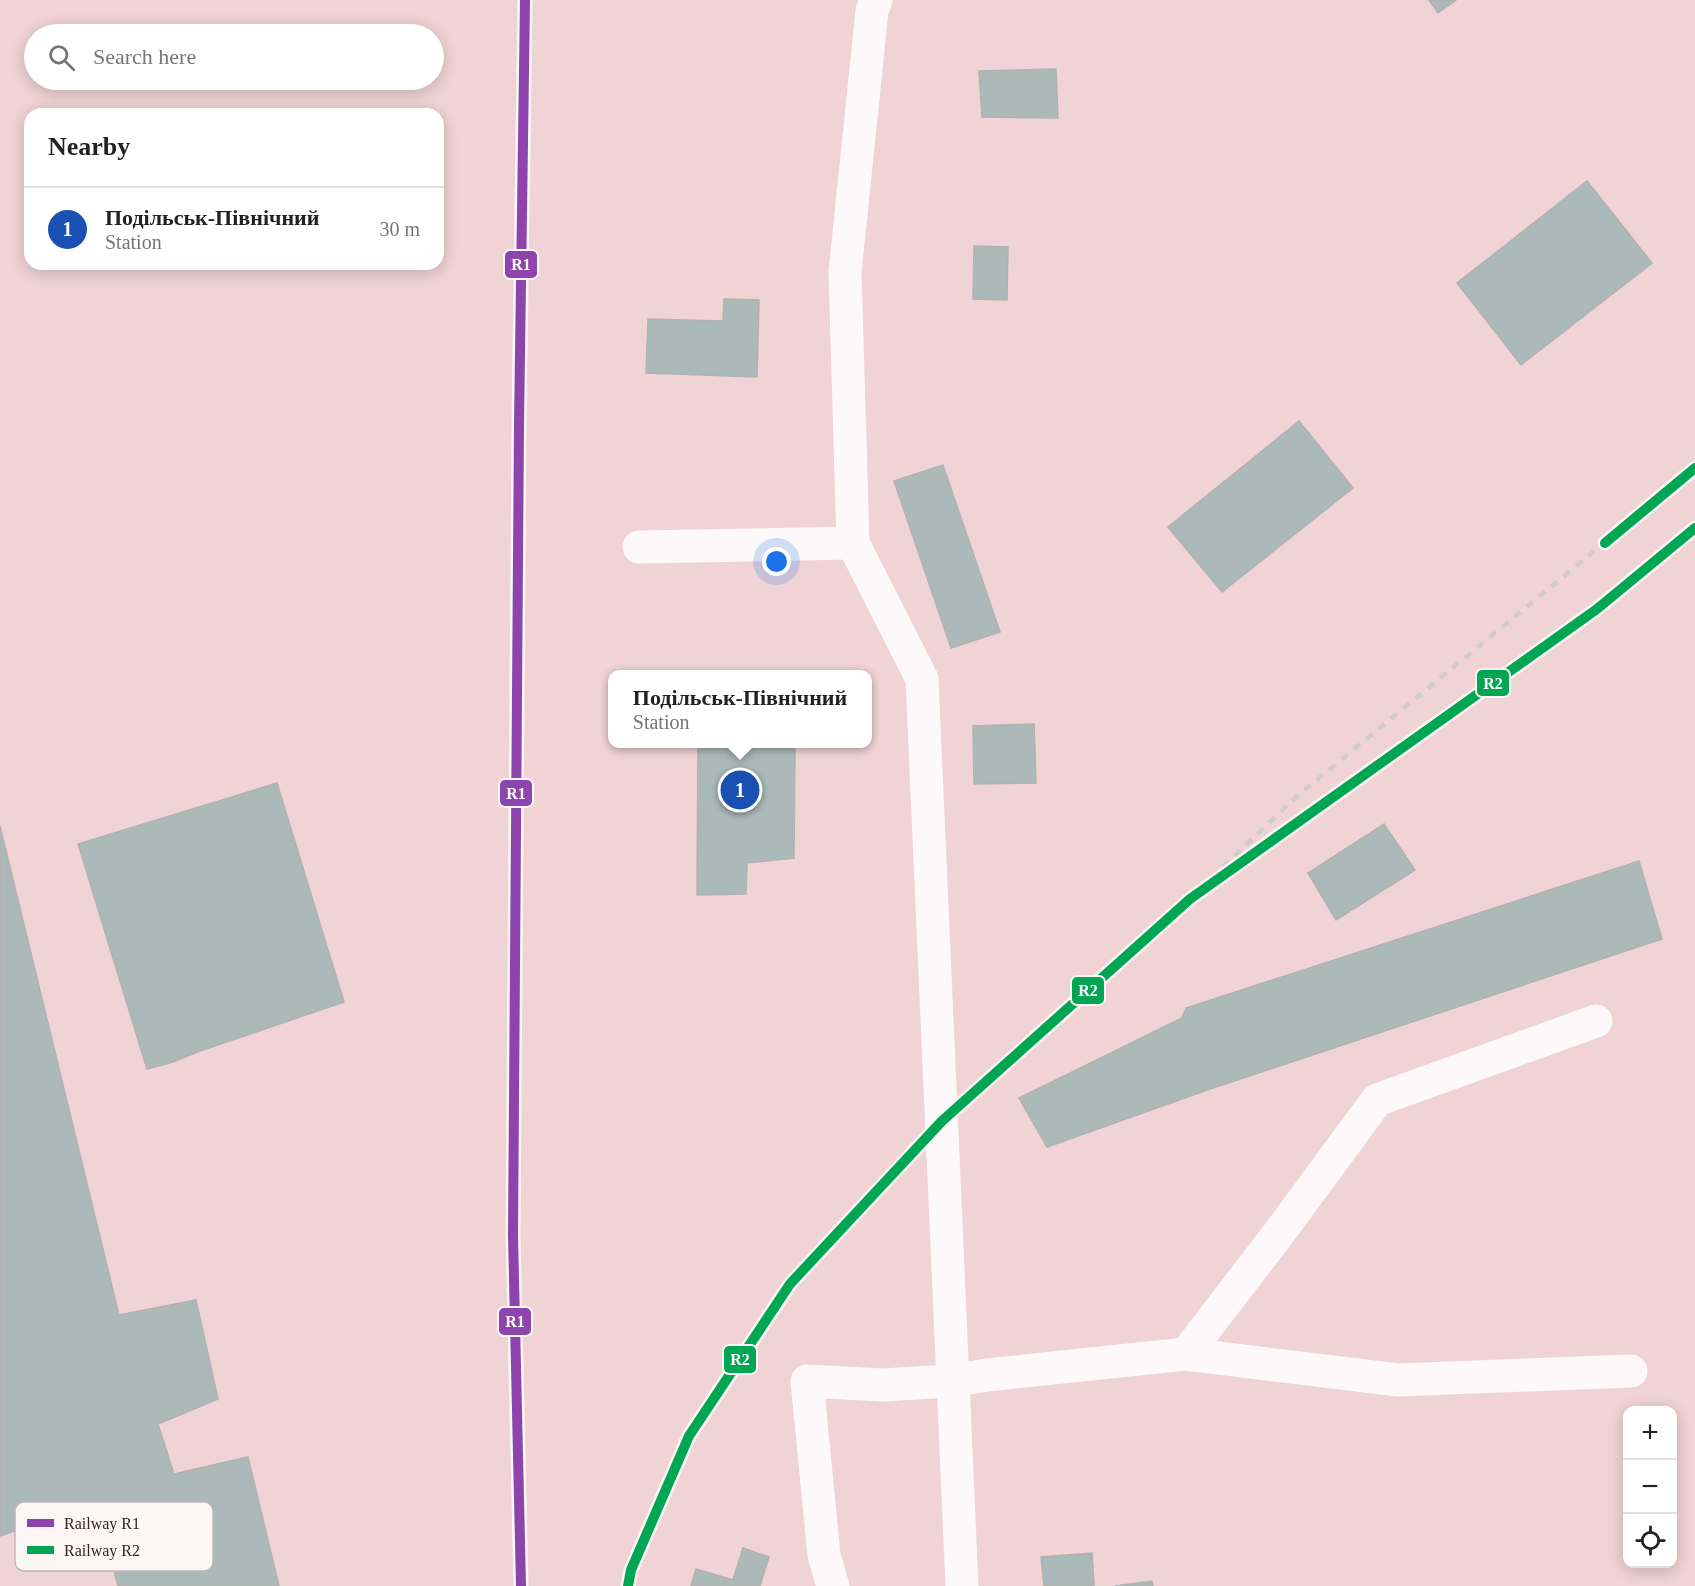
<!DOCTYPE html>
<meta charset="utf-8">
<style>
body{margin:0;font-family:"Times New Roman",serif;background:#f2f2f2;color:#222}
.controls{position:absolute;right:18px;bottom:18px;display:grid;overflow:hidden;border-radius:12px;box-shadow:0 3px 15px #0003}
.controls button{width:54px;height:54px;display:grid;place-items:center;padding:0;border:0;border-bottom:2px solid #e0e0e0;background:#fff;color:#222;font:30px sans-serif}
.you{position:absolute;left:777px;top:562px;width:21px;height:21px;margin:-15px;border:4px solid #fff;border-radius:50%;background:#1a73e8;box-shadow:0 0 0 9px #1a73e833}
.badge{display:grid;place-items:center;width:39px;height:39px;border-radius:50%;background:#d93025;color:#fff;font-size:20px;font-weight:700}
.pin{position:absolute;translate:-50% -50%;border:3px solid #fff;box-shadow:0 2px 6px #0006}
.popup{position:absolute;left:608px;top:670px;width:264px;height:78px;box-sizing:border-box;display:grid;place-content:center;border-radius:12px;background:#fff;filter:drop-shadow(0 2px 4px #0005);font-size:20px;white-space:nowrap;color:#767676}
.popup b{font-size:22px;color:#222}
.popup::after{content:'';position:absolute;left:50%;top:100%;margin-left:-12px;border:12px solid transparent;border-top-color:#fff}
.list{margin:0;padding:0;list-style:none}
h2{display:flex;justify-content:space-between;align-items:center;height:78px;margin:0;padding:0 24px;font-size:26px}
h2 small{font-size:20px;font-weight:400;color:#767676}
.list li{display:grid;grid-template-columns:39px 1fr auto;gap:18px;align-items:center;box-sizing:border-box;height:84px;padding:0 24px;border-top:2px solid #e0e0e0}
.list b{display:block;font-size:22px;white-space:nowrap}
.list p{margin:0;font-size:20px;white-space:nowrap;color:#767676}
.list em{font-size:20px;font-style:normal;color:#767676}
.icon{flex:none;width:33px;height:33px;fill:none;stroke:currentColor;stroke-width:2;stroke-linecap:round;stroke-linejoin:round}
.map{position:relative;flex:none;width:1695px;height:1586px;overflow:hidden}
.search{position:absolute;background:#fff;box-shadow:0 3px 15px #0003;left:24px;top:24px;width:420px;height:66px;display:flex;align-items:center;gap:15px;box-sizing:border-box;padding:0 21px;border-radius:33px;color:#767676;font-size:22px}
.panel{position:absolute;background:#fff;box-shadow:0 3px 15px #0003;left:24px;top:108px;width:420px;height:162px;border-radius:18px}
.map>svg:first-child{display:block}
.building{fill:#acb9b9;stroke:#b3b1b1;stroke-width:1.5}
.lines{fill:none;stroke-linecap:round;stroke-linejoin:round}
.minor{stroke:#fdf8f9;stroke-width:33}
.rail{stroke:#d2cacb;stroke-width:4.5;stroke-dasharray:8 8;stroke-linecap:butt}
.rail-1-casing{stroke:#fcf6f6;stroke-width:15}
.rail-2-casing{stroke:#fcf6f6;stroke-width:15}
.rail-1{stroke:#8e44ad;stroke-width:10}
.rail-2{stroke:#00a651;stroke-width:10}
.key{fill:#fcf6f6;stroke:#c1b7b7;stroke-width:1.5}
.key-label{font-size:16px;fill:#382325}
.line-badge{stroke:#fcf6f6;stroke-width:2}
.badge-label{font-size:16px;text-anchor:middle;font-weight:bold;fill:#fff}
</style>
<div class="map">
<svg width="1695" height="1586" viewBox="0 0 1695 1586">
<rect width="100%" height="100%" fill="#f0d3d4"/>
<!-- building -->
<path class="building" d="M 1429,0 L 1456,0 L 1438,13 Z
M 1056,69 L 1058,118 L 982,117 L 979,71 Z
M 1587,181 L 1652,263 L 1521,365 L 1457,283 Z
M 974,246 L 1008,247 L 1007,300 L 973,299 Z
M 724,299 L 759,300 L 757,377 L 646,373 L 648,319 L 723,321 Z
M 1299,421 L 1353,488 L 1222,592 L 1168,527 Z
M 943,465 L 1000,632 L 951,648 L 894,481 Z
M 1034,724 L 1036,783 L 974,784 L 973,726 Z
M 698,744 L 795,744 L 794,858 L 747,863 L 746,894 L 697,895 Z
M 277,783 L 344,1002 L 200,1051 L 173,1062 L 147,1069 L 78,844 Z
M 1384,824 L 1415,870 L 1336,920 L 1308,873 Z
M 0,826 L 119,1315 L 196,1300 L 218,1399 L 158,1424 L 174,1474 L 248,1457 L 279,1586 L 118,1586 L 96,1503 L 0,1536 Z
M 1639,861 L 1662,939 L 1210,1089 L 1047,1147 L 1019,1098 L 1182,1018 L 1186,1008 Z
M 743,1548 L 769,1557 L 760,1586 L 691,1586 L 696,1569 L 733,1580 Z
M 1092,1553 L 1094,1586 L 1044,1586 L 1041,1557 Z
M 1152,1581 L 1153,1586 L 1115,1586 Z"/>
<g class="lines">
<!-- minor -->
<path class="minor" d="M 853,543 L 845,272 L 872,11 L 876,0
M 639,547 L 853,543 L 922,679 L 962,1586
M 1186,1354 L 1282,1229 L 1377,1100 L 1596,1021
M 833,1586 L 824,1555 L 807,1381 L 882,1385 L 953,1381 L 987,1375 L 1186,1354 L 1398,1380 L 1631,1371"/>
<!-- rail -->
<path class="rail" d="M 1223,867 L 1296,797 L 1695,468
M 628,1586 L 631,1570 L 689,1436 L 790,1284 L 942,1121 L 1190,899 L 1597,609 L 1695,528"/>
<defs>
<path id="rail-1" d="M 521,1586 L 513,1235 L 519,424 L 525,0"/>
<path id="rail-2" d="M 1605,543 L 1695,468
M 628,1586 L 631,1570 L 689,1436 L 790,1284 L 942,1121 L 1190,899 L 1597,609 L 1695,528"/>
</defs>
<!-- rail-1 casing -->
<use href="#rail-1" class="rail-1-casing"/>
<!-- rail-2 casing -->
<use href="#rail-2" class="rail-2-casing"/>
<!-- rail-1 -->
<use href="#rail-1" class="rail-1"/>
<!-- rail-2 -->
<use href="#rail-2" class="rail-2"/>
</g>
<!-- legend -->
<rect x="15" y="1502" width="198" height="69" rx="9" class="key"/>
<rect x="27" y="1519" width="27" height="8" fill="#8e44ad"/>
<rect x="27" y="1546" width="27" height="8" fill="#00a651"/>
<g class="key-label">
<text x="64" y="1529">Railway R1</text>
<text x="64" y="1556">Railway R2</text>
</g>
<g class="line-badge">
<rect x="504" y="250" width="34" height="29" rx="6" fill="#8e44ad"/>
<rect x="1476" y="669" width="34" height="28" rx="6" fill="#00a651"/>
<rect x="499" y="779" width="34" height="28" rx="6" fill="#8e44ad"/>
<rect x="1071" y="976" width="34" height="29" rx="6" fill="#00a651"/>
<rect x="498" y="1307" width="34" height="29" rx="6" fill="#8e44ad"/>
<rect x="723" y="1345" width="34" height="29" rx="6" fill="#00a651"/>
</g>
<g class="badge-label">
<text x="521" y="270">R1</text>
<text x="1493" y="689">R2</text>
<text x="516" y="799">R1</text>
<text x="1088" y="996">R2</text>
<text x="515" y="1327">R1</text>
<text x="740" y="1365">R2</text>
</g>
</svg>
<div class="controls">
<button>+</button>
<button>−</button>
<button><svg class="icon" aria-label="locate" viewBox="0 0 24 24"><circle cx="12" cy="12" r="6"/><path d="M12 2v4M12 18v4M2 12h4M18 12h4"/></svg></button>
</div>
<div class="you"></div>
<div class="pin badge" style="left:740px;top:790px;background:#1a4fb4">1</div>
<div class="popup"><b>Подільськ-Північний</b>Station</div>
<div class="search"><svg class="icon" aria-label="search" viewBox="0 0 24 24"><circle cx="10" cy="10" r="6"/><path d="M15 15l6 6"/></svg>Search here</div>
<section class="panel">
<h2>Nearby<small></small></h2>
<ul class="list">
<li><span class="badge" style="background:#1a4fb4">1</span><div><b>Подільськ-Північний</b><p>Station</p></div><em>30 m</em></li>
</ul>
</section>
</div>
